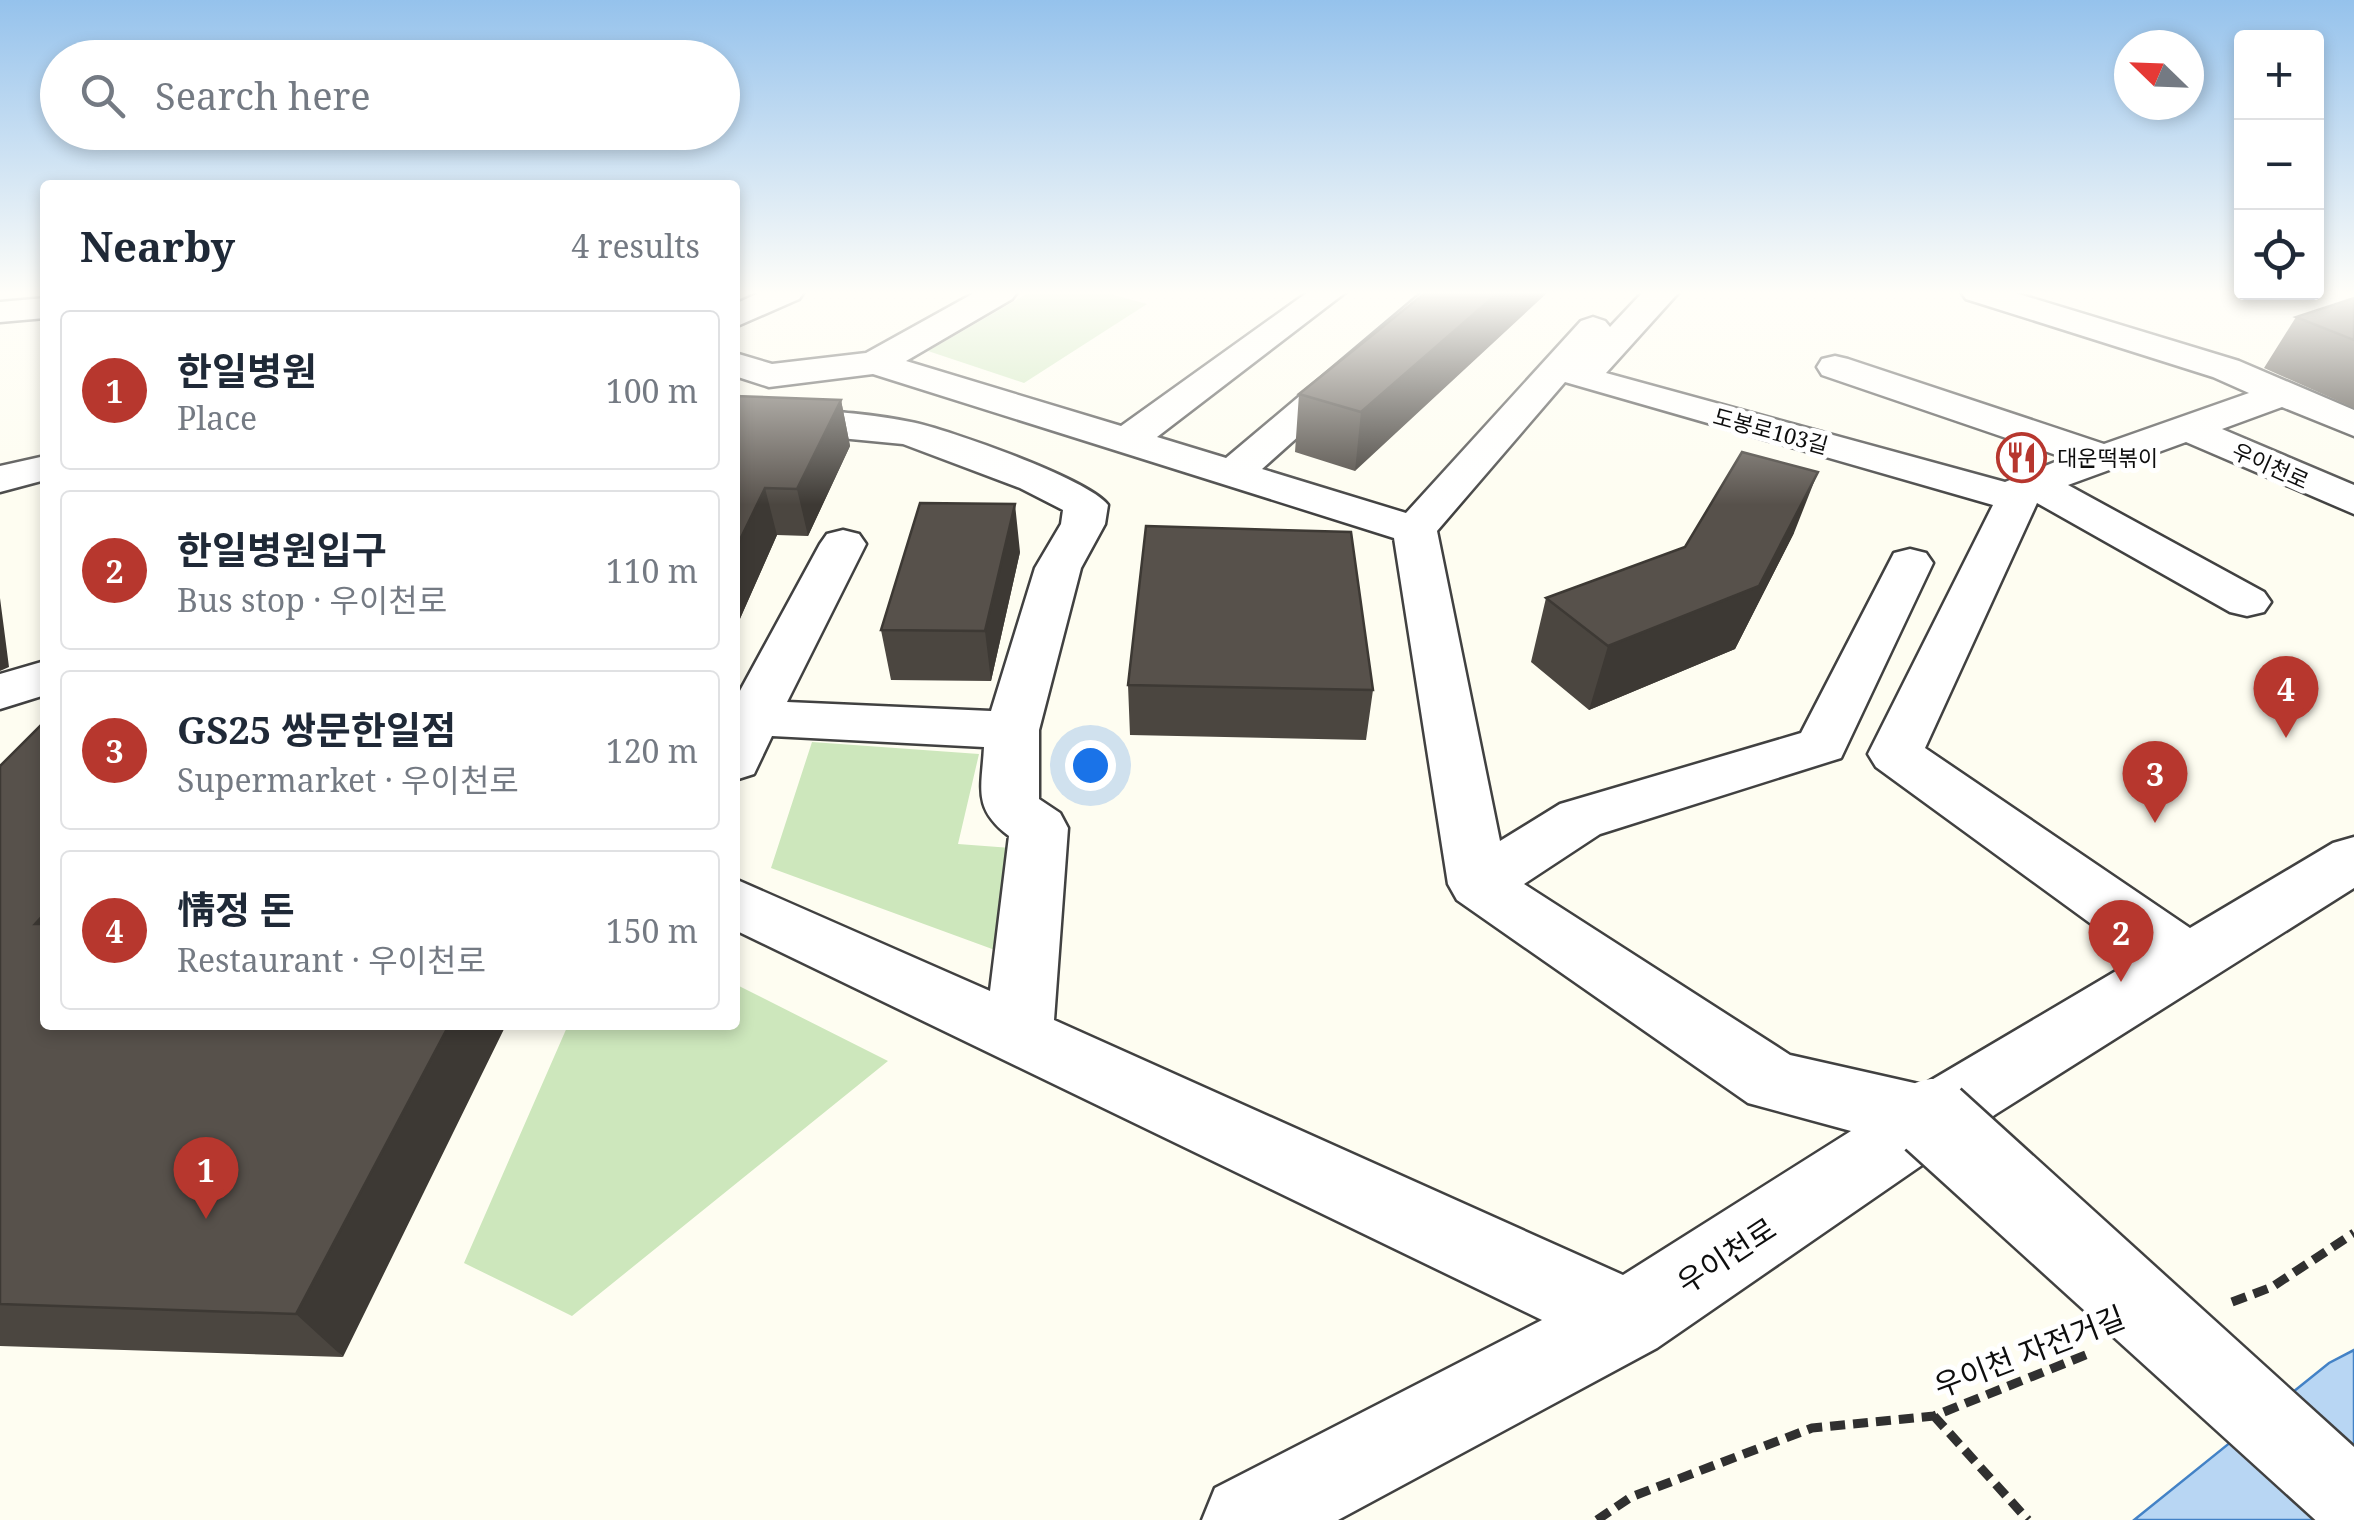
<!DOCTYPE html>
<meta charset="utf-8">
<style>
body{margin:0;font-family:"Noto Serif","Noto Sans KR",serif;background:#f2f2f3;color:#1f2937}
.controls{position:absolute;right:30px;top:30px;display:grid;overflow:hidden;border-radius:10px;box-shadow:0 5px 15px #0003}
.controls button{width:90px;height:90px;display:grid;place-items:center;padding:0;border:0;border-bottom:2px solid #e0e1e3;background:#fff;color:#1f2937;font:50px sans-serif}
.compass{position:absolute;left:2114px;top:30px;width:90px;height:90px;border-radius:50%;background:#fff;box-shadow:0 5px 15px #0003;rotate:293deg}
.you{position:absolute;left:1090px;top:765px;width:35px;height:35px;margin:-25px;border:8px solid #fff;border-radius:50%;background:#1a73e8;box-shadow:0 0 0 15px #1a73e833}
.badge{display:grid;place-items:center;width:65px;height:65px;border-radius:50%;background:#b7372e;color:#fff;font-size:32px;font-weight:700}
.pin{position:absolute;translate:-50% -82px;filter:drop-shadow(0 2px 5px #0008)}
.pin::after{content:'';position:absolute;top:52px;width:35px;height:30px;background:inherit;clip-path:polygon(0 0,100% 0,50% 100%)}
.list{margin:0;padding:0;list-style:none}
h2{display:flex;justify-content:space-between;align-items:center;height:130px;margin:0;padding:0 40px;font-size:42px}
h2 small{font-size:32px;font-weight:400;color:#747a83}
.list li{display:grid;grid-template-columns:65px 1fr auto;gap:30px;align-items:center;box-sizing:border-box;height:160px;margin:0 20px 20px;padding:0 20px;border:2px solid #e0e1e3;border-radius:10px}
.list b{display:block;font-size:38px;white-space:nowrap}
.list p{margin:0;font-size:32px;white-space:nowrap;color:#747a83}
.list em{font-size:32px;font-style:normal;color:#747a83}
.icon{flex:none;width:55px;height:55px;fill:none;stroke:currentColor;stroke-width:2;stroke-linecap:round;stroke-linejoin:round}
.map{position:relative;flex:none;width:2354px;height:1520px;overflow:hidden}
.search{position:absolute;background:#fff;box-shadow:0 5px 15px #0003;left:40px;top:40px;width:700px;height:110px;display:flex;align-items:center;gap:25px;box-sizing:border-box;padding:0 35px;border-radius:55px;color:#747a83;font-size:38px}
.panel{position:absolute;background:#fff;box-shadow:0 5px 15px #0003;left:40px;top:180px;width:700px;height:850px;border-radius:10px}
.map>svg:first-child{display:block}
.green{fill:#cde7bc}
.water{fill:#b8d6f3;stroke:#4382c6;stroke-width:2.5}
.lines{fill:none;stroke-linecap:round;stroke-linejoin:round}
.minor-casing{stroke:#414141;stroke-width:5}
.path{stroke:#303030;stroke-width:9;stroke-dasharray:15 8;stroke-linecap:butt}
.minor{fill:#fff;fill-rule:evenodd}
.minor-bridge-casing{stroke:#414141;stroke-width:85;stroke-linecap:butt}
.minor-bridge{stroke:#fff;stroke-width:80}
.wall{fill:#4b4640}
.shaded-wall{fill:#3d3934}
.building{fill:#57514b;stroke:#3d3934;stroke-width:2.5}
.labels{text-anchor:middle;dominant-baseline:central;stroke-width:10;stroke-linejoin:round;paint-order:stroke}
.far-street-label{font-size:22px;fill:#0e0e0e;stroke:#fff}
.far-poi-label{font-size:22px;fill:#0e0e0e;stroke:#fff;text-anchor:start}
.near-street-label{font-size:30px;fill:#0e0e0e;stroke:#fff}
</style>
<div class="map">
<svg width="2354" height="1520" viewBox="0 0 2354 1520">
<rect width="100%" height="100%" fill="#fefdf1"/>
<!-- green -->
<path class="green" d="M 1030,292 L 1103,292 L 1147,304 L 1024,383 L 928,351 Z
M 812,742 L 979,754 L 958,844 L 1039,850 L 1014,957 L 771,868 Z
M 735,984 L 888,1061 L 572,1316 L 464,1263 L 568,1025 L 735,1025 Z"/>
<!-- water -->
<path class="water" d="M 2354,1350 L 2354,1520 L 2134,1520 L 2329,1363 Z"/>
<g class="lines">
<defs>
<path id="minor" d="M 761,292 L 804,292 L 799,299 L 735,327 L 735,304 Z
M 976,292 L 1017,292 L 1012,299 L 906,361 L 1121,426 L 1308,292 L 1346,292 L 1157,437 L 1226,458 L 1423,292 L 1460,292 L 1262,469 L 1406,513 L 1581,321 L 1593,317 L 1605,321 L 1610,327 L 1643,292 L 1679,292 L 1606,373 L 2005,482 L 2065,458 L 1822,375 L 1817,367 L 1822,359 L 1835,356 L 1848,359 L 2104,444 L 2249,393 L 2213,377 L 1966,299 L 1961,292 L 2012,292 L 2239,361 L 2354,410 L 2354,436 L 2282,407 L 2222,429 L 2354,485 L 2354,514 L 2186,442 L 2068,485 L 2264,592 L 2271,602 L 2264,612 L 2247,616 L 2230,612 L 2037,503 L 1925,748 L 2190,928 L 2333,843 L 2354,837 L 2354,888 L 1996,1114 L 1657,1348 L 1338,1520 L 1202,1520 L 1215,1488 L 1542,1320 L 735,930 L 735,879 L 990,991 L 1009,836 C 972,808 982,788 984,747 L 772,736 L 754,774 L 735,780 L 735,700 L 820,544 L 827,534 L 843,530 L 859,534 L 866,544 L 787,702 L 991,711 L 1035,568 L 1061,524 L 1063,510 L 1020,488 L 903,444 L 735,428 L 735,404 C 793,410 854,410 911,422 C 947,429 1089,479 1108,505 L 1105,524 L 1081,568 L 1039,730 L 1039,799 L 1060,813 L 1068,828 L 1054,1020 L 1623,1275 L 1851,1131 L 1748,1103 L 1457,900 L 1448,884 L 1394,538 L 873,374 L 769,387 L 735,376 L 735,353 L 772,364 L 866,353 ZM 1565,382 L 1993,505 L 1868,754 L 1876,767 L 2138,958 L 1923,1085 L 1790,1055 L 1524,884 L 1600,834 L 1841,758 L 1933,563 L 1926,553 L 1910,549 L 1894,553 L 1801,733 L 1560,804 L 1500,841 L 1437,531 Z
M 45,298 L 45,318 L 0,322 L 0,302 Z
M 45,456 L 45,480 L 0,492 L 0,466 Z
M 45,661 L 45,695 L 0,709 L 0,674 Z"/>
</defs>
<!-- minor casing -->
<use href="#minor" class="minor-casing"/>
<!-- path -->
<path class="path" d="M 2232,1302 L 2272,1287 L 2354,1233
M 1934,1416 L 2028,1520
M 1597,1520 L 1631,1497 L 1812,1428 L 1934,1416 L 2093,1352"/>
<!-- minor -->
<use href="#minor" class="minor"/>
<defs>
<path id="minor-bridge" d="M 1933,1119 L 2354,1501"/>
</defs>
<!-- minor-bridge casing -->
<use href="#minor-bridge" class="minor-bridge-casing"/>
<!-- minor-bridge -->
<use href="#minor-bridge" class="minor-bridge"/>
</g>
<!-- wall -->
<path class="wall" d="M 1426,292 L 1355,471 L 1295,452 L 1299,394 Z
M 2354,298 L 2354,408 L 2264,368 L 2296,317 Z
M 735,396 L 841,400 L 850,446 L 808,536 L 777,535 L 735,630 Z
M 1794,533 L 1735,649 L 1589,710 L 1531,662 L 1546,598 Z
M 1020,552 L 991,681 L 891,680 L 881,630 Z
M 1128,685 L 1373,690 L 1366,740 L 1130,735 Z
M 0,766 L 45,1025 L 343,1357 L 0,1346 Z"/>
<!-- shaded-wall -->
<path class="shaded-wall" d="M 1499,292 L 1548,292 L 1355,471 L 1361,412 Z
M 841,400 L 850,446 L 808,536 L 797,489 Z
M 1818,472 L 1794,533 L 1735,649 L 1589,710 L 1608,646 Z
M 765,488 L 777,535 L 735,630 L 735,550 Z
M 1015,504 L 1020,552 L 991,681 L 985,631 Z
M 0,598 L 9,667 L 0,671 Z
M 45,913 L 45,934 L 35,924 Z
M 449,1025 L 506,1025 L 343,1357 L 296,1314 Z"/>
<!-- building -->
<path class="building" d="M 1426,292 L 1499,292 L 1361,412 L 1299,394 Z
M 2354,298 L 2354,340 L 2296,317 Z
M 735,396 L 841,400 L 797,489 L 765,488 L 735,550 Z
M 1742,452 L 1818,472 L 1759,586 L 1608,646 L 1546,598 L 1685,547 Z
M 920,503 L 1015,504 L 985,631 L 881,630 Z
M 1146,526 L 1351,532 L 1373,690 L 1128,685 Z
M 45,721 L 45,913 L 35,924 L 45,924 L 45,1025 L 449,1025 L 296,1314 L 0,1304 L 0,766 Z"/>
<!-- sky -->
<linearGradient id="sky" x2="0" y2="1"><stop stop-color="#95c2ec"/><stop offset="0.58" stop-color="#fffef9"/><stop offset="1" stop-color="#fffef9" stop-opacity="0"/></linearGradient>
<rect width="2354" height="505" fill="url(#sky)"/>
<!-- icons -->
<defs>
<symbol id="restaurant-ring" viewBox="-11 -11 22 22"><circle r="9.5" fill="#fff" stroke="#b7372e" stroke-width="1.5"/><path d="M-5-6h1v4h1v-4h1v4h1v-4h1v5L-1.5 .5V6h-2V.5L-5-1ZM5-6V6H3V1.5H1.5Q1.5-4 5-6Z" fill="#b7372e"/></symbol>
</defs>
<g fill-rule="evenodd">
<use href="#restaurant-ring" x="1994" y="430" width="55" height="55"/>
</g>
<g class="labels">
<!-- far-street labels -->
<g class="far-street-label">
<text transform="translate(1771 430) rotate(15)">도봉로103길</text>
<text transform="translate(2271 465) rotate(24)">우이천로</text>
</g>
<!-- far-poi labels -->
<g class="far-poi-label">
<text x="2057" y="457">대운떡볶이</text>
</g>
<!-- near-street labels -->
<g class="near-street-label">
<text transform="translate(1726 1255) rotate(-33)">우이천로</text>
<text transform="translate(2029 1351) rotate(-21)">우이천 자전거길</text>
</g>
</g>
</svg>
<div class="controls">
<button>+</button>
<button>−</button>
<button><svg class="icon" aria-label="locate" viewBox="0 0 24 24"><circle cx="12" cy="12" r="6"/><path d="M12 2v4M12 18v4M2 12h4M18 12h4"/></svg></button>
</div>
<svg class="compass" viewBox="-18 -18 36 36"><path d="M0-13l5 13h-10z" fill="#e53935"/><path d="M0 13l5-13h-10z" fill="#747a83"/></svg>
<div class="you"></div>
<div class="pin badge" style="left:206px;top:1219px">1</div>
<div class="pin badge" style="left:2121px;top:982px">2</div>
<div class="pin badge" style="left:2155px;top:823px">3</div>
<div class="pin badge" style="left:2286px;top:738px">4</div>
<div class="search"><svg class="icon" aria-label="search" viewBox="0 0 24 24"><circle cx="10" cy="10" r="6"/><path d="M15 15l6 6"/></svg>Search here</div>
<section class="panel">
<h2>Nearby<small>4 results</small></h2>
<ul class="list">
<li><span class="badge">1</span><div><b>한일병원</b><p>Place</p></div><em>100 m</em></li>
<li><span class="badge">2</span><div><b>한일병원입구</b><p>Bus stop · 우이천로</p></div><em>110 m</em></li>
<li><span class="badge">3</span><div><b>GS25 쌍문한일점</b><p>Supermarket · 우이천로</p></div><em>120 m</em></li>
<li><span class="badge">4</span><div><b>情정 돈</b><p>Restaurant · 우이천로</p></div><em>150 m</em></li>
</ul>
</section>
</div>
